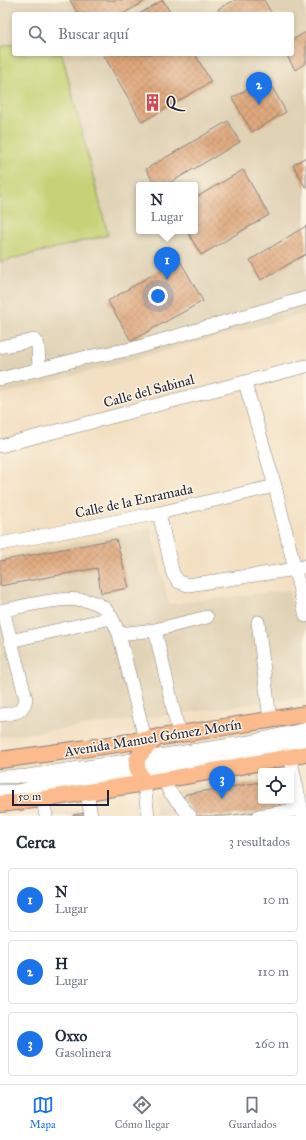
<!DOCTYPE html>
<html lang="es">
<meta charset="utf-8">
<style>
body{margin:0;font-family:"IM FELL Great Primer",serif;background:#f2f2f3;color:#1f2937}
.controls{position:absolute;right:12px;bottom:12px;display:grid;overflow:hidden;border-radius:4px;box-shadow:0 2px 6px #0003}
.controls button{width:36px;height:36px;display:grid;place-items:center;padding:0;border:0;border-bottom:1px solid #e0e1e3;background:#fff;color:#1f2937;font:20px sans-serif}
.scale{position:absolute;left:12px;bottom:10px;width:97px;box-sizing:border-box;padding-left:4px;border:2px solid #22223b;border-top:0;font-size:11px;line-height:14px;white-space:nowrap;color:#22223b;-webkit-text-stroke:3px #fcf5e5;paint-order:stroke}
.you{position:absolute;left:158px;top:296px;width:14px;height:14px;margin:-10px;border:3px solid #fff;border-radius:50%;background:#1a73e8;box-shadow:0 0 0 6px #1a73e833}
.badge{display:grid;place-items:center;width:26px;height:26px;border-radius:50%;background:#1a73e8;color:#fff;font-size:13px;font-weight:700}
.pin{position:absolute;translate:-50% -33px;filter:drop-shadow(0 1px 2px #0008)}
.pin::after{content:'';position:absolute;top:21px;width:14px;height:12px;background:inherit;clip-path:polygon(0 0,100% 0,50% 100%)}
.popup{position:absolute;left:136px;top:182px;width:62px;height:52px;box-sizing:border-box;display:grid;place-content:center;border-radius:4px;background:#fff;filter:drop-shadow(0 1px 3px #0005);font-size:13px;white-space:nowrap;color:#747a83}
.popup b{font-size:15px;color:#1f2937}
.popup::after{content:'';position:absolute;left:50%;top:100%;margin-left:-8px;border:8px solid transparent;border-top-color:#fff}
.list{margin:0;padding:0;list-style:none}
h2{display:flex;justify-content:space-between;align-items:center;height:52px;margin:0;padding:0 16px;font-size:17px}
h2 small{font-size:13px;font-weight:400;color:#747a83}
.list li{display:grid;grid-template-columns:26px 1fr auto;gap:12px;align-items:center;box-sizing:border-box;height:64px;margin:0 8px 8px;padding:0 8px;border:1px solid #e0e1e3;border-radius:4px}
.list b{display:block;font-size:15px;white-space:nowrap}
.list p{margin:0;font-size:13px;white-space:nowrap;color:#747a83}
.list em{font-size:13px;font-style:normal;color:#747a83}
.icon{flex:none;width:22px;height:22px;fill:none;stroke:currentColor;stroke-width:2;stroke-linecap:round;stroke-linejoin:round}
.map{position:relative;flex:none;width:306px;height:816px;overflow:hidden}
.search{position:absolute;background:#fff;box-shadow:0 2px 6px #0003;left:12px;right:12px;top:12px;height:44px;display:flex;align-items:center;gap:10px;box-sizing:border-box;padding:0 14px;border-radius:4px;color:#747a83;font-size:15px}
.sheet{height:268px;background:#fff}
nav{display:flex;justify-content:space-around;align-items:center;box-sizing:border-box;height:56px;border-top:1px solid #e0e1e3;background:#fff;font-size:11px;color:#747a83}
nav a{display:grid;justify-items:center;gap:2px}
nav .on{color:#1a73e8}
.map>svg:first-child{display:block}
.built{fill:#e0d2b5;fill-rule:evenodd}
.pitch{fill:#c5d274;stroke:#747a58}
.building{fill:url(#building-cross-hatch)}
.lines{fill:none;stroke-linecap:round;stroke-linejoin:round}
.minor-casing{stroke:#8a817f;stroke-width:14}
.major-casing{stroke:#8a817f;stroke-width:18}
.minor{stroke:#fff;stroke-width:13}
.major{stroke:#fbbb8c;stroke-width:16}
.labels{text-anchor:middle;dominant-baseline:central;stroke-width:3;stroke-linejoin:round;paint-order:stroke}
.poi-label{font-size:14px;font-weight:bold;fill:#22223b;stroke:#fcf5e5;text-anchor:start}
.street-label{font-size:14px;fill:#22223b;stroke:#fcf5e5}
</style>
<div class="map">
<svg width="306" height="816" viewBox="0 0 306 816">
<defs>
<pattern id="building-cross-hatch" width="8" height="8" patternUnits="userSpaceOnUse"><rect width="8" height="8" fill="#dfa97e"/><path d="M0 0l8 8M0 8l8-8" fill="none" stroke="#bf916e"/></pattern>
</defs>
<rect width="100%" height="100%" fill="#fcf5e5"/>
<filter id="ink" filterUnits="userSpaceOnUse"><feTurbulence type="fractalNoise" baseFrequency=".025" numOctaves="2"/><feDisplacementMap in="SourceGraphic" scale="8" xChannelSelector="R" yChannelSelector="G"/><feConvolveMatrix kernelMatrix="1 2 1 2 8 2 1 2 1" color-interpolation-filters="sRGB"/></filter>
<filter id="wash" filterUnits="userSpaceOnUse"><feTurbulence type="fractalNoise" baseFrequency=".012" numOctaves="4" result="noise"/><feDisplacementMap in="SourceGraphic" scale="16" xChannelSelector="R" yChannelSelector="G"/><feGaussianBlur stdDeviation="0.9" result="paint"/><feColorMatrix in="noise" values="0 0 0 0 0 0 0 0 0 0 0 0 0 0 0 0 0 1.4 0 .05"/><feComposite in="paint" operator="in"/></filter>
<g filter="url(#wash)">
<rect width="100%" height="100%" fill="#f3e0c3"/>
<!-- built -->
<path class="built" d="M 0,0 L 306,0 L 306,313 L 0,395 ZM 14,14 L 292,14 L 292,54 L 14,54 ZM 139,185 L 195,185 L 195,231 L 139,231 Z
M 151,528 L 169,604 L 289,590 L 294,614 L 306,611 L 306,697 L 0,737 L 0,557 Z
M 261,780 L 261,801 L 282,801 L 286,816 L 156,816 L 152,793 Z
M 94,809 L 96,816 L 32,816 Z"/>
<!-- pitch -->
<path class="pitch" d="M 14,44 L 14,54 L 62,54 L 108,235 L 0,262 L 0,47 Z"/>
<g id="blocks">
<!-- building -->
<path class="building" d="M 70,0 L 147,0 L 123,14 L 78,14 Z
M 163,0 L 171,14 L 139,14 Z
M 235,0 L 264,0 L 272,14 L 221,14 L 218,9 Z
M 306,32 L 306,63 L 295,70 L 286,54 L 292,54 L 292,40 Z
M 103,54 L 195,54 L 211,82 L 142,122 Z
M 267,78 L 286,112 L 252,132 L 232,98 Z
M 228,121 L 240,142 L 166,185 L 155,185 L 146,169 Z
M 306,157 L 306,188 L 293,165 Z
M 243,170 L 269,215 L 201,255 L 187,231 L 195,231 L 195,198 Z
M 306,226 L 306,254 L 261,280 L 250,260 Z
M 179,259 L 203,301 L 131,341 L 108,301 Z
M 116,539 L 129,588 L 101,593 L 97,568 L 0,586 L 0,561 Z
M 261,782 L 261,801 L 279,801 L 281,803 L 276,809 L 225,816 L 196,816 L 183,798 L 186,794 Z
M 85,813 L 85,816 L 73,816 L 73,815 Z"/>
</g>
</g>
<g filter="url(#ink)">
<use href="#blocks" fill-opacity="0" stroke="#8a817f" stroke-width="1"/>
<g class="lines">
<defs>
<path id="minor" d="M 0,347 L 34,340 L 38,345 L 39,368
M 0,379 L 83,358 L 132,349 L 306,298
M 245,383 L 275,486 L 306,616
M 0,446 L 306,366
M 159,513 L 173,574 L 179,582 L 188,585 L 296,569 L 306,566
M 0,544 L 159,513 L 275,486
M 0,611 C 26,606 80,590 103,607 C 111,613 115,625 119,634 L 145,739
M 258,622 L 270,720
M 155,630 L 179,734
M 119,634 L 155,630 L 207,617
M 10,641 L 111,618
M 0,715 C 13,713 23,714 26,699 L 3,610
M 290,757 L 303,816
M 0,777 L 27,776 L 250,742 L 306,729
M 164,780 L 169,791 L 190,816
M 144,783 L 148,816
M 0,791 L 17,791 L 266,749 L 306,740
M 87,792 L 91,816
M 43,799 L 46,816
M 259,816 L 301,809"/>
<path id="major" d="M 0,760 L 117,744 L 306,714
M 144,783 C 129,758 139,754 158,737
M 0,804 L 43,799 L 164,780 L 306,754"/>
</defs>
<!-- minor casing -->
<use href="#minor" class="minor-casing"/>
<!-- major casing -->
<use href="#major" class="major-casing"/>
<!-- minor -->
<use href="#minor" class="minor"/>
<!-- major -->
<use href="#major" class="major"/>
</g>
</g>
<!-- icons -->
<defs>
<symbol id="building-bare" viewBox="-9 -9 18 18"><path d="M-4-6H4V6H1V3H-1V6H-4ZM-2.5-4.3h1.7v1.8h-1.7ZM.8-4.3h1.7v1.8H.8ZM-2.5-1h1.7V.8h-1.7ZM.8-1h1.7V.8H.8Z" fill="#d1495b" stroke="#fcf5e5" stroke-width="2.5" paint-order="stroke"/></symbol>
</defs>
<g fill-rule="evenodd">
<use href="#building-bare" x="140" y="90" width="25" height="25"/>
</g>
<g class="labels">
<!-- poi labels -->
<g class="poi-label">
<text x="166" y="102">Q</text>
</g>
<!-- street labels -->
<g class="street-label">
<text transform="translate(149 391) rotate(-15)">Calle del Sabinal</text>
<text transform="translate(134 501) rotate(-12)">Calle de la Enramada</text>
<text transform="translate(153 738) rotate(-9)">Avenida Manuel Gómez Morín</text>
</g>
</g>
</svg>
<div class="controls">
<button><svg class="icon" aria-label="locate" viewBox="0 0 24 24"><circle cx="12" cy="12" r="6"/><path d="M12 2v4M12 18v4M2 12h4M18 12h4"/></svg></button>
</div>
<div class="scale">50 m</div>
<div class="you"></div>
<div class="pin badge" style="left:167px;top:280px">1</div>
<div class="popup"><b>N</b>Lugar</div>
<div class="pin badge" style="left:259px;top:105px">2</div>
<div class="pin badge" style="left:222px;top:799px">3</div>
<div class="search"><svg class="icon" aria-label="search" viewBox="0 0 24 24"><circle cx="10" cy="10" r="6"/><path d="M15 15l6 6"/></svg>Buscar aquí</div>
</div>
<section class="sheet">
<h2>Cerca<small>3 resultados</small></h2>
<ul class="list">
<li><span class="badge">1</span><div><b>N</b><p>Lugar</p></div><em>10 m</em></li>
<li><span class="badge">2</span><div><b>H</b><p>Lugar</p></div><em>110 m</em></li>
<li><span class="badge">3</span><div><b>Oxxo</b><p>Gasolinera</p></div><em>260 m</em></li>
</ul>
</section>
<nav>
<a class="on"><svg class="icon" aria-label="map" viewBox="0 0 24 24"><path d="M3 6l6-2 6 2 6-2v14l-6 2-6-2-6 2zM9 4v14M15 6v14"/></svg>Mapa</a>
<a><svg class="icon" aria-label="directions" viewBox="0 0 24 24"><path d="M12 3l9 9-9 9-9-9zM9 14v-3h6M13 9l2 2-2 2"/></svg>Cómo llegar</a>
<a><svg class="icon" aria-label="saved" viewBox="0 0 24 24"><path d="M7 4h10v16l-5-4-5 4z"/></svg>Guardados</a>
</nav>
